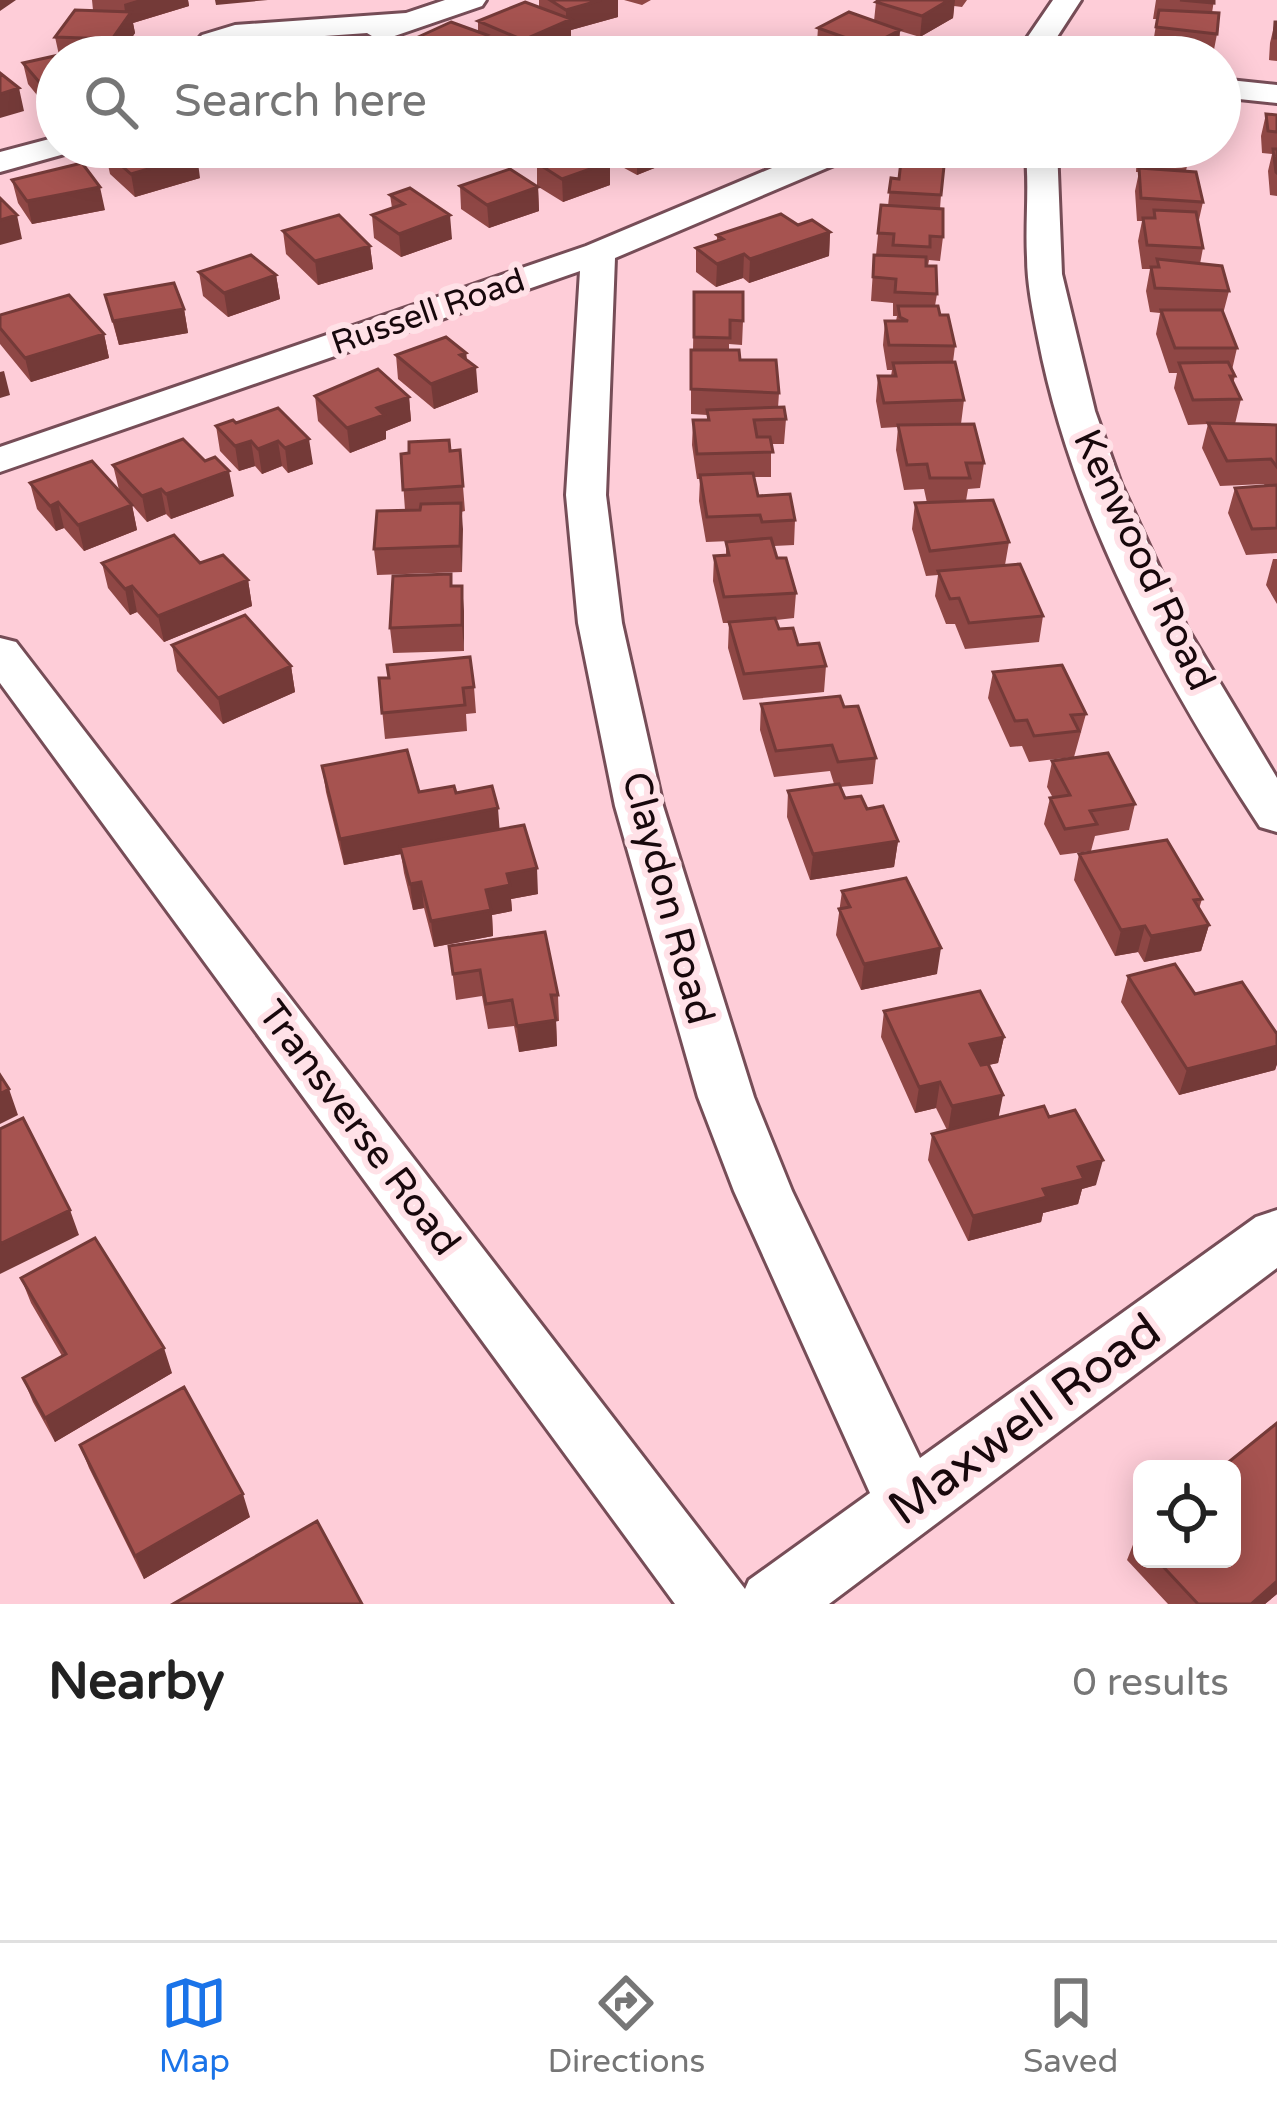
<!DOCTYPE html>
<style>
body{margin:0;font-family:"Varela Round",sans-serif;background:#f6f6f6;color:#222}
.controls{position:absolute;right:36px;bottom:36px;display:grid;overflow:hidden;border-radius:18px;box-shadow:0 6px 30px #0003}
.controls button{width:108px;height:108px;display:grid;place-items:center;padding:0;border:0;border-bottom:3px solid #e0e0e0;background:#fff;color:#222;font:60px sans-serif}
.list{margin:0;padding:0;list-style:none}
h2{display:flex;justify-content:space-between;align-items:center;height:156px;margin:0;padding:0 48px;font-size:51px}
h2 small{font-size:39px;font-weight:400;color:#767676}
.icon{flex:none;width:66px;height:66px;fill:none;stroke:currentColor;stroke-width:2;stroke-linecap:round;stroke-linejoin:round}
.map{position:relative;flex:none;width:1277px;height:1604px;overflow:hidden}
.search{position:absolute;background:#fff;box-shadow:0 6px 30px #0003;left:36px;right:36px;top:36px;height:132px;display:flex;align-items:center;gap:30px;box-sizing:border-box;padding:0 42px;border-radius:66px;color:#767676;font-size:45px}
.sheet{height:336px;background:#fff}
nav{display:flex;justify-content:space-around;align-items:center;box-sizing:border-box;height:168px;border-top:3px solid #e0e0e0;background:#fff;font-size:33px;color:#767676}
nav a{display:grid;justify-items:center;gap:6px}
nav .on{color:#1a73e8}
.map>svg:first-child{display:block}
.green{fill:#eda6b7}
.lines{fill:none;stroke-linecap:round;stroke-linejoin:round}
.minor-casing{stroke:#764d57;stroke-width:6}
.minor{fill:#fff;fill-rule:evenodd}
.wall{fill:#8f4745}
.shaded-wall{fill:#743a38}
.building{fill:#a65350;stroke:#743a38;stroke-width:3}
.labels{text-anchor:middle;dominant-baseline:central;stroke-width:12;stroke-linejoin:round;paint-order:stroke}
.far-street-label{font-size:33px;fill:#18080c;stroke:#ffe1e7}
.street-label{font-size:39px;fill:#18080c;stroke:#ffe1e7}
.near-street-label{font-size:48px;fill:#18080c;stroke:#ffe1e7}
</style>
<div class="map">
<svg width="1277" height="1604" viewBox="0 0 1277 1604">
<rect width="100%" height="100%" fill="#fecdd8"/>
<!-- green -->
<path class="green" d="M 372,28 L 297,57 L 216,57 L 223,43 Z"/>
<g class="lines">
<defs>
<path id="minor" d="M 445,0 L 486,0 L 482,6 L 380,41 L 367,33 L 238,42 L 222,47 L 214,57 L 183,57 L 202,35 L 235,25 L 406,13 Z
M 1053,0 L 1081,0 L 1044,57 L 1014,57 Z
M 1220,79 L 1277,85 L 1277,103 L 1220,97 Z
M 57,137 L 57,147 L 72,147 L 68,153 L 0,172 L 0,152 Z
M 822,147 L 865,147 L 860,154 L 615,258 L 606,495 L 622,623 L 663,806 L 754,1097 L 792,1191 L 920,1458 L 1256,1217 L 1277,1210 L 1277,1268 L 829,1604 L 675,1604 L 0,683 L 0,638 L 16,642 L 745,1589 L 749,1580 L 870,1493 L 734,1191 L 698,1097 L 615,806 L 578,623 L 566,495 L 580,271 L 0,472 L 0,447 L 586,246 Z
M 1025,147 L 1057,147 L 1062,274 L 1095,411 L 1121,484 L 1187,628 L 1277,778 L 1277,832 L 1260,827 C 1163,679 1072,514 1038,338 C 1033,312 1027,284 1027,257 C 1025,220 1030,184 1025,147 Z"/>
</defs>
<!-- minor casing -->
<use href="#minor" class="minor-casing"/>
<!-- minor -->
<use href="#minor" class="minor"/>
</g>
<!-- wall -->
<path class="wall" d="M 92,0 L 188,0 L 189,6 L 133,23 L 135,33 L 119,57 L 57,57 L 57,102 L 45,105 L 28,84 L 23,63 L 59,55 L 55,37 L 93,10 Z
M 539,0 L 618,0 L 618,17 L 571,30 L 571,41 L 534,57 L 514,57 L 488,46 L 488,57 L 358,57 L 406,56 L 405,43 L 478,32 L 478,21 L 539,7 Z
M 624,0 L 651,0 L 642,5 Z
M 879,0 L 967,0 L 962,7 L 954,6 L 953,18 L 920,37 L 900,31 L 898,51 L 887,57 L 777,57 L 817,42 L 818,28 L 874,21 L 876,2 Z
M 1156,0 L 1214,0 L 1212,13 L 1217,34 L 1213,55 L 1152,49 L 1157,19 L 1153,19 Z
M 1275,22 L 1277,22 L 1277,61 L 1269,60 L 1270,43 Z
M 1266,114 L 1277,115 L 1277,196 L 1270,195 L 1268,171 L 1272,154 L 1262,153 L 1261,136 Z
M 193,147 L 278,147 L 222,167 Z
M 604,147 L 677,147 L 677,159 L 637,175 L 604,157 Z
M 1137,147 L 1177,147 L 1177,151 L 1188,161 L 1186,171 L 1203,202 L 1198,224 L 1203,248 L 1200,264 L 1229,291 L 1223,314 L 1237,348 L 1232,370 L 1235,376 L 1233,384 L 1241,399 L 1235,424 L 1277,425 L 1277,553 L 1246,555 L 1228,513 L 1235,488 L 1265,486 L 1264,484 L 1220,486 L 1202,448 L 1208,424 L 1188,425 L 1174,388 L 1177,373 L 1169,373 L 1156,334 L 1160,313 L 1150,312 L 1146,291 L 1150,269 L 1142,269 L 1138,241 L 1142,221 L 1137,221 L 1135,191 L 1139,172 L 1136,172 Z
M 105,151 L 200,178 L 135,197 L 110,174 Z
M 610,162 L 610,185 L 563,202 L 537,186 L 537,163 Z
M 891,178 L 941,195 L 940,209 L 943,237 L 940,261 L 929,260 L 928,266 L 937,294 L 935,306 L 955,346 L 953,362 L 964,400 L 961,424 L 984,463 L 980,488 L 968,489 L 966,501 L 1009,542 L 1005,565 L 1043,616 L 1039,642 L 965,649 L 955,624 L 946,624 L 935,596 L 938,575 L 926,576 L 912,529 L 915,503 L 927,503 L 924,489 L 904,490 L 896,450 L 898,427 L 881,428 L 876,401 L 878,376 L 891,376 L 892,370 L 887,370 L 883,345 L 885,321 L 896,321 L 897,316 L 893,316 L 893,303 L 871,301 L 874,255 L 876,255 L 881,205 L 888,206 Z
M 12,180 L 105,210 L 32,224 L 18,203 Z
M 460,186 L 538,187 L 539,211 L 489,228 L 461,209 Z
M 390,195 L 452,239 L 401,257 L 374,238 L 372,215 L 392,208 Z
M 798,225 L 830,232 L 829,256 L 749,283 L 743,278 L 716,287 L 696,272 L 696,248 L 717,241 L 717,235 Z
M 283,231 L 370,246 L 373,269 L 318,285 L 286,254 Z
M 199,272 L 276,275 L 280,299 L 228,317 L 203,296 Z
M 694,292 L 743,321 L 742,345 L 729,344 L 729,350 L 779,393 L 778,408 L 786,419 L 784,444 L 771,444 L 771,477 L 754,477 L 758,496 L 795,520 L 794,545 L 774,546 L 777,558 L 796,593 L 794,618 L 776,620 L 779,629 L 826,666 L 824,692 L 743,700 L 728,648 L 729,623 L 723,623 L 713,581 L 714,556 L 726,555 L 726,542 L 730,541 L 706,542 L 699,501 L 700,479 L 697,479 L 692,445 L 693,420 L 707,420 L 707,415 L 691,414 L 691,350 L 693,350 Z
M 105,295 L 184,309 L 188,333 L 119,345 Z
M 0,315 L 104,334 L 109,358 L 31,382 L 0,344 Z
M 466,353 L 467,360 L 478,392 L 434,409 L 398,379 L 396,355 Z
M 315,396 L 409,397 L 411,421 L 386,431 L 386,439 L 350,453 L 318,421 Z
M 278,408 L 313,464 L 288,473 L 282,466 L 262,474 L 255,466 L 239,471 L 220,451 L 216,426 L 236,423 Z
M 460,450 L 465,511 L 461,512 L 462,572 L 377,575 L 374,549 L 405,510 L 401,454 Z
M 113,465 L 234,496 L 171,519 L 166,514 L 147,522 L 119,490 Z
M 30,483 L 132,505 L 137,530 L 84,551 L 64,528 L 56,531 L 37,509 Z
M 1273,559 L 1277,559 L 1277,604 L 1266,585 Z
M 102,563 L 200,563 L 248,580 L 252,606 L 164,642 L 137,612 L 130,615 L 108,588 Z
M 451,574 L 452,586 L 462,586 L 464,651 L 393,653 L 390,628 Z
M 172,645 L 291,666 L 295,692 L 223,724 L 177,671 Z
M 993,672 L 1086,714 L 1074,757 L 1029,762 L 1022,746 L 1010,747 L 988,698 Z
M 379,678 L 474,687 L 476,713 L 466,714 L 467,731 L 385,739 Z
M 761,704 L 844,707 L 876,758 L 873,784 L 840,787 L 845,798 L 867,809 L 898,841 L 894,867 L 810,880 L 787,817 L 788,791 L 834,784 L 830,771 L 774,777 L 760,730 Z
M 1052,761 L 1135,804 L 1129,830 L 1095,836 L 1091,851 L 1060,855 L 1044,824 L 1050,798 L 1053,798 L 1047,787 Z
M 322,766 L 419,792 L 456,793 L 500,830 L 538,894 L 511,899 L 512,911 L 492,915 L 493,936 L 434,947 L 424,908 L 413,910 L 404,873 L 401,854 L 344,865 L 326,792 Z
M 1079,854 L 1202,899 L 1199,909 L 1209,925 L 1201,951 L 1144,962 L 1138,952 L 1115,956 L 1074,880 Z
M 842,891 L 937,974 L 861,990 L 836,935 Z
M 449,946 L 558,995 L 559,1021 L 556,1021 L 557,1046 L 519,1052 L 514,1026 L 488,1029 L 482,996 L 456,1000 Z
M 1128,976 L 1195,994 L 1277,1034 L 1277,1064 L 1275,1070 L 1179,1095 L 1121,1002 Z
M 884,1011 L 1004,1037 L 998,1063 L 988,1065 L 999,1117 L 1049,1117 L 1096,1185 L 1082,1189 L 1078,1204 L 1043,1213 L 1041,1222 L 968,1241 L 928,1160 L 932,1134 L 947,1130 L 936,1108 L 915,1113 L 881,1037 Z
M 21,1278 L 172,1373 L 55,1442 L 33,1402 L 23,1378 L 62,1356 L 31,1303 Z
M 1277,1423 L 1277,1594 L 1265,1604 L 1168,1604 L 1127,1560 L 1136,1537 L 1142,1532 L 1142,1559 L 1232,1559 Z
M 80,1445 L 250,1517 L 144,1579 L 89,1468 Z"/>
<!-- shaded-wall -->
<path class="shaded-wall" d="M 0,0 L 16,0 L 0,11 Z
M 137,0 L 188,0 L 189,6 L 133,23 L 135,33 L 119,57 L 116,57 L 112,39 L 126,19 L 124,4 Z
M 215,0 L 268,0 L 216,5 Z
M 601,0 L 618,0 L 618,17 L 571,30 L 571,41 L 534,57 L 524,57 L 523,40 L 566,21 L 566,10 Z
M 949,0 L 955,0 L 953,18 L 920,37 L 922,16 Z
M 900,30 L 898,51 L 887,57 L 868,57 L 869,46 Z
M 487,35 L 488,57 L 442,57 Z
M 57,79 L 57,102 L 45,105 L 40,83 Z
M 19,88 L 24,111 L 0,118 L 0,94 Z
M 219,147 L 278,147 L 222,167 Z
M 652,147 L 677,147 L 677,159 L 637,175 L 637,153 Z
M 197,155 L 200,178 L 135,197 L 131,174 Z
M 610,162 L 610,185 L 563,202 L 562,179 Z
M 100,187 L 105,210 L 32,224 L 27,201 Z
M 538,187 L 539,211 L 489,228 L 487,205 Z
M 17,215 L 22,239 L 0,245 L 0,220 Z
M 450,215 L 452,239 L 401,257 L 399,234 Z
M 830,232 L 829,256 L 749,283 L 750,259 Z
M 370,246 L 373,269 L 318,285 L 315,261 Z
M 744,254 L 743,278 L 716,287 L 717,264 Z
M 276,275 L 280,299 L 228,317 L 224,293 Z
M 184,309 L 188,333 L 119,345 L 113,321 Z
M 104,334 L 109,358 L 31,382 L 25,358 Z
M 466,353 L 468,371 L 476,367 L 478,392 L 434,409 L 431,384 L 460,355 Z
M 4,371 L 10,395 L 0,398 L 0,372 Z
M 409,397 L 411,421 L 386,431 L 386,439 L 350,453 L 347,428 L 377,408 Z
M 309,439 L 313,464 L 288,473 L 285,448 Z
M 251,441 L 255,466 L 239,471 L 235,446 Z
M 278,441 L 282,466 L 262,474 L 258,449 Z
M 229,471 L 234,496 L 171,519 L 166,494 Z
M 161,489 L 166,514 L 147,522 L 142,496 Z
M 58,502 L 64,528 L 56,531 L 50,506 Z
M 461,503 L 463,529 L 462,572 L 460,546 Z
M 132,505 L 137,530 L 84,551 L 78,525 Z
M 248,580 L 252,606 L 164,642 L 158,616 Z
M 132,586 L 137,612 L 130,615 L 125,589 Z
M 462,586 L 464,611 L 464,651 L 462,625 Z
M 291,666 L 295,692 L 223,724 L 218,698 Z
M 498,808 L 500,835 L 344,865 L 340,839 Z
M 898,841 L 894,867 L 810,880 L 813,854 Z
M 537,868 L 538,894 L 511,899 L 512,911 L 492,915 L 493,936 L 434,947 L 431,921 L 486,890 L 507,874 Z
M 421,882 L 424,908 L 413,910 L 410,884 Z
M 1209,925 L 1201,951 L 1144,962 L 1151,936 Z
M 1145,926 L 1138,952 L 1115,956 L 1121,930 Z
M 941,948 L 937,974 L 861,990 L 864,964 Z
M 556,1020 L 557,1046 L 519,1052 L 517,1026 Z
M 1004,1037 L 998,1063 L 965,1070 L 970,1044 Z
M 1277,1046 L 1277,1064 L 1275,1070 L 1179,1095 L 1187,1069 Z
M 940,1082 L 936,1108 L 915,1113 L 919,1087 Z
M 9,1089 L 18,1115 L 0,1124 L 0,1094 Z
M 1003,1095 L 998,1120 L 948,1131 L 952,1106 Z
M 1103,1160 L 1096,1185 L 1082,1189 L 1078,1204 L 1043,1213 L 1041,1222 L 968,1241 L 973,1216 L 1043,1189 L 1078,1167 Z
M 70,1210 L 79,1235 L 0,1274 L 0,1244 Z
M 164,1348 L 172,1373 L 55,1442 L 45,1418 Z
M 243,1494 L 250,1517 L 144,1579 L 135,1556 Z
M 1277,1581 L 1277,1594 L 1265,1604 L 1251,1604 Z"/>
<!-- building -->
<path class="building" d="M 550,0 L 601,0 L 566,10 Z
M 879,0 L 949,0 L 922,16 L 876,2 Z
M 1180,0 L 1214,0 L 1214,3 Z
M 525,2 L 571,19 L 523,40 L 478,21 Z
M 75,10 L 131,12 L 112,39 L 55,37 Z
M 1159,10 L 1219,13 L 1217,34 L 1156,27 Z
M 849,12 L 900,30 L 869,46 L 818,28 Z
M 451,22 L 487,35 L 442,57 L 405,43 Z
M 1275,22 L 1277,22 L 1277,38 L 1274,38 Z
M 811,39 L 858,56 L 777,56 Z
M 386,46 L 409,57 L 358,57 Z
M 86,49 L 94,57 L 57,57 L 57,79 L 40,83 L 23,63 Z
M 0,73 L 19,88 L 0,94 Z
M 1266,114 L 1277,115 L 1277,132 L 1268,131 Z
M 120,147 L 187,147 L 197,155 L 131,174 L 105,151 Z
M 584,147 L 610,162 L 562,179 L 537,163 Z
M 627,147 L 652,147 L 637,153 Z
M 923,147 L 946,147 L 941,195 L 889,192 L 891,178 L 899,179 L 901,161 L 908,162 L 909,151 L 923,152 Z
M 1140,147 L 1177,147 L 1177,151 L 1188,152 L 1188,161 L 1155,158 L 1155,150 L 1140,149 Z
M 1273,149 L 1277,149 L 1277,173 L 1276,172 Z
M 82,163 L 100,187 L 27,201 L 12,180 Z
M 1139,168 L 1196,172 L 1203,202 L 1141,198 Z
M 510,169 L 538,187 L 487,205 L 460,186 Z
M 410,188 L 450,215 L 399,234 L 372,215 L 404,204 L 390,195 Z
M 0,198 L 17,215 L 0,220 Z
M 881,205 L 943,209 L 943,237 L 930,236 L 930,247 L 893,245 L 894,234 L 878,233 Z
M 1154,210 L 1196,212 L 1203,248 L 1147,245 L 1143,218 L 1155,218 Z
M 781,214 L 798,225 L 812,220 L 830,232 L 750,259 L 744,254 L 717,264 L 696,248 L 723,239 L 717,235 Z
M 339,215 L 370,246 L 315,261 L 283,231 Z
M 251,255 L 276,275 L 224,293 L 199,272 Z
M 874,255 L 926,257 L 926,266 L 936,266 L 937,294 L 895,292 L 896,279 L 873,277 Z
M 1157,259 L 1222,266 L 1229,291 L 1155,288 L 1151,267 L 1159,267 Z
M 174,283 L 184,309 L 113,321 L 105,295 Z
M 694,292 L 743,292 L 743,321 L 730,320 L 730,338 L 694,337 Z
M 69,295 L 104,334 L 25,358 L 0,328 L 0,315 Z
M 898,306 L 938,306 L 940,315 L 948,315 L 955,346 L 889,345 L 885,321 L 908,321 L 900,317 Z
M 1161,310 L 1222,310 L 1237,348 L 1175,348 Z
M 446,337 L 466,353 L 460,355 L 476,367 L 431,384 L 396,355 Z
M 691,350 L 739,350 L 740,360 L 776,360 L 779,393 L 691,389 Z
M 955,362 L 964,400 L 884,403 L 878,376 L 896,376 L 893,363 Z
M 1228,362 L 1235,376 L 1230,376 L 1241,399 L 1193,400 L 1179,363 Z
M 378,369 L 409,397 L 377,408 L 384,415 L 347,428 L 315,396 Z
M 784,407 L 786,419 L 754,420 L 757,437 L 770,437 L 773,452 L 697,454 L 693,420 L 709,420 L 707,410 Z
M 278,408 L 309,439 L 285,448 L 278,441 L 258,449 L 251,441 L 235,446 L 216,426 L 233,420 L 236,423 Z
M 1208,423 L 1277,425 L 1277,467 L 1271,459 L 1227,461 Z
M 974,424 L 984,463 L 966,463 L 970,478 L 930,478 L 927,464 L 907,465 L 898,425 Z
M 183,439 L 205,461 L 215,457 L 229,471 L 166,494 L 161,489 L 142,496 L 113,465 Z
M 449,440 L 450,451 L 460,450 L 463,486 L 403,490 L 401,454 L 409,453 L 409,442 Z
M 92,461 L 132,505 L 78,525 L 58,502 L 50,506 L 30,483 Z
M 753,473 L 758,496 L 790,494 L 795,520 L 762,522 L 760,515 L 707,517 L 700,475 Z
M 1277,485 L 1277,528 L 1252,529 L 1235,488 Z
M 993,500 L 1009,542 L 930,551 L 915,503 Z
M 461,503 L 460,546 L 374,549 L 377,511 L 420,510 L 421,504 Z
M 174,535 L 200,563 L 223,555 L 248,580 L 158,616 L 132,586 L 125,589 L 102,563 Z
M 771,538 L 777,558 L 786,558 L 796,593 L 724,597 L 714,556 L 729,555 L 726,542 Z
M 1020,564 L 1043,616 L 969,623 L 959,598 L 950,599 L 938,571 Z
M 451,574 L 451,586 L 462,586 L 462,625 L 390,628 L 393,576 Z
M 245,615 L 291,666 L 218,698 L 172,645 Z
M 775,618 L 779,629 L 793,628 L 798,645 L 819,643 L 826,666 L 744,674 L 729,622 Z
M 470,657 L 474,687 L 463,688 L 465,705 L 382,713 L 379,678 L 389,678 L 387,665 Z
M 1062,665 L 1086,714 L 1071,715 L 1079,731 L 1034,736 L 1027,720 L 1015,721 L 993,672 Z
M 840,696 L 844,707 L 858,706 L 876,758 L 838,762 L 832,745 L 776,751 L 761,704 Z
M 407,750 L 419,792 L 454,786 L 456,793 L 492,786 L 498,808 L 340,839 L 322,766 Z
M 1108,753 L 1135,804 L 1090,811 L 1097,824 L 1065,829 L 1050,798 L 1070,795 L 1052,761 Z
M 839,784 L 845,798 L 861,796 L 867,809 L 883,806 L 898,841 L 813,854 L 788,791 Z
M 524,825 L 537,868 L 507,874 L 510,885 L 486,890 L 491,910 L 431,921 L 421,882 L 410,884 L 400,847 Z
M 1167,840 L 1202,899 L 1194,900 L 1209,925 L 1151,936 L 1145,926 L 1121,930 L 1079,854 Z
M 906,878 L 941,948 L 864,964 L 839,909 L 850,907 L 842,891 Z
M 545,932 L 558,995 L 551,995 L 556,1020 L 517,1026 L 512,1000 L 486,1004 L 480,970 L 453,974 L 449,946 Z
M 1175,964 L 1195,994 L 1242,982 L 1277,1034 L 1277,1046 L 1187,1069 L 1128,976 Z
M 980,991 L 1004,1037 L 970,1044 L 981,1065 L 988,1064 L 1003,1095 L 952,1106 L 940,1082 L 919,1087 L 884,1011 Z
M 0,1075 L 9,1089 L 0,1094 Z
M 1044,1106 L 1049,1117 L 1075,1110 L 1103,1160 L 1078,1167 L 1084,1179 L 1043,1189 L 1047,1197 L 973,1216 L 932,1134 Z
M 23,1118 L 70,1210 L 0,1244 L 0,1129 Z
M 95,1238 L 164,1348 L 45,1418 L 23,1378 L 66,1354 L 21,1278 Z
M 184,1387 L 243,1494 L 135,1556 L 80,1445 Z
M 1277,1423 L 1277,1581 L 1251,1604 L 1198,1604 L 1156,1559 L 1232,1559 L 1232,1469 L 1220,1469 Z
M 317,1521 L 362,1604 L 173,1604 Z"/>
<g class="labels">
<!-- far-street labels -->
<g class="far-street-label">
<text transform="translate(428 312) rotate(-19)">Russell Road</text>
</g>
<!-- street labels -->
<g class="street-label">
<text transform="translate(1144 560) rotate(65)">Kenwood Road</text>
<text transform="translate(668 898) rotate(75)">Claydon Road</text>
<text transform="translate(359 1128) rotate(53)">Transverse Road</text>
</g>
<!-- near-street labels -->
<g class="near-street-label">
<text transform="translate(1025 1420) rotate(-36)">Maxwell Road</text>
</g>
</g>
</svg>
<div class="controls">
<button><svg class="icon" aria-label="locate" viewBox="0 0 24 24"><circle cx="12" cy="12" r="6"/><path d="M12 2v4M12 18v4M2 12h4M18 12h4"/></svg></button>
</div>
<div class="search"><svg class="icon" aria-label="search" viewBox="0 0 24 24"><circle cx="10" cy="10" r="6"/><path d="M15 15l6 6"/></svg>Search here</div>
</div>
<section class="sheet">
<h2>Nearby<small>0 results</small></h2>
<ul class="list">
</ul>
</section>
<nav>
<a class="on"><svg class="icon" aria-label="map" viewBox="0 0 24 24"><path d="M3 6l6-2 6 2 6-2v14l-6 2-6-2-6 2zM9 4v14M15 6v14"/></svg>Map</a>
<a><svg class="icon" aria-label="directions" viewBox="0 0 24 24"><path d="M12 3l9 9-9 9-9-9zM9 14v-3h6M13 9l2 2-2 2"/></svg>Directions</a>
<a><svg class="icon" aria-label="saved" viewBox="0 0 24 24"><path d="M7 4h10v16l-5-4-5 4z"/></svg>Saved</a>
</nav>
